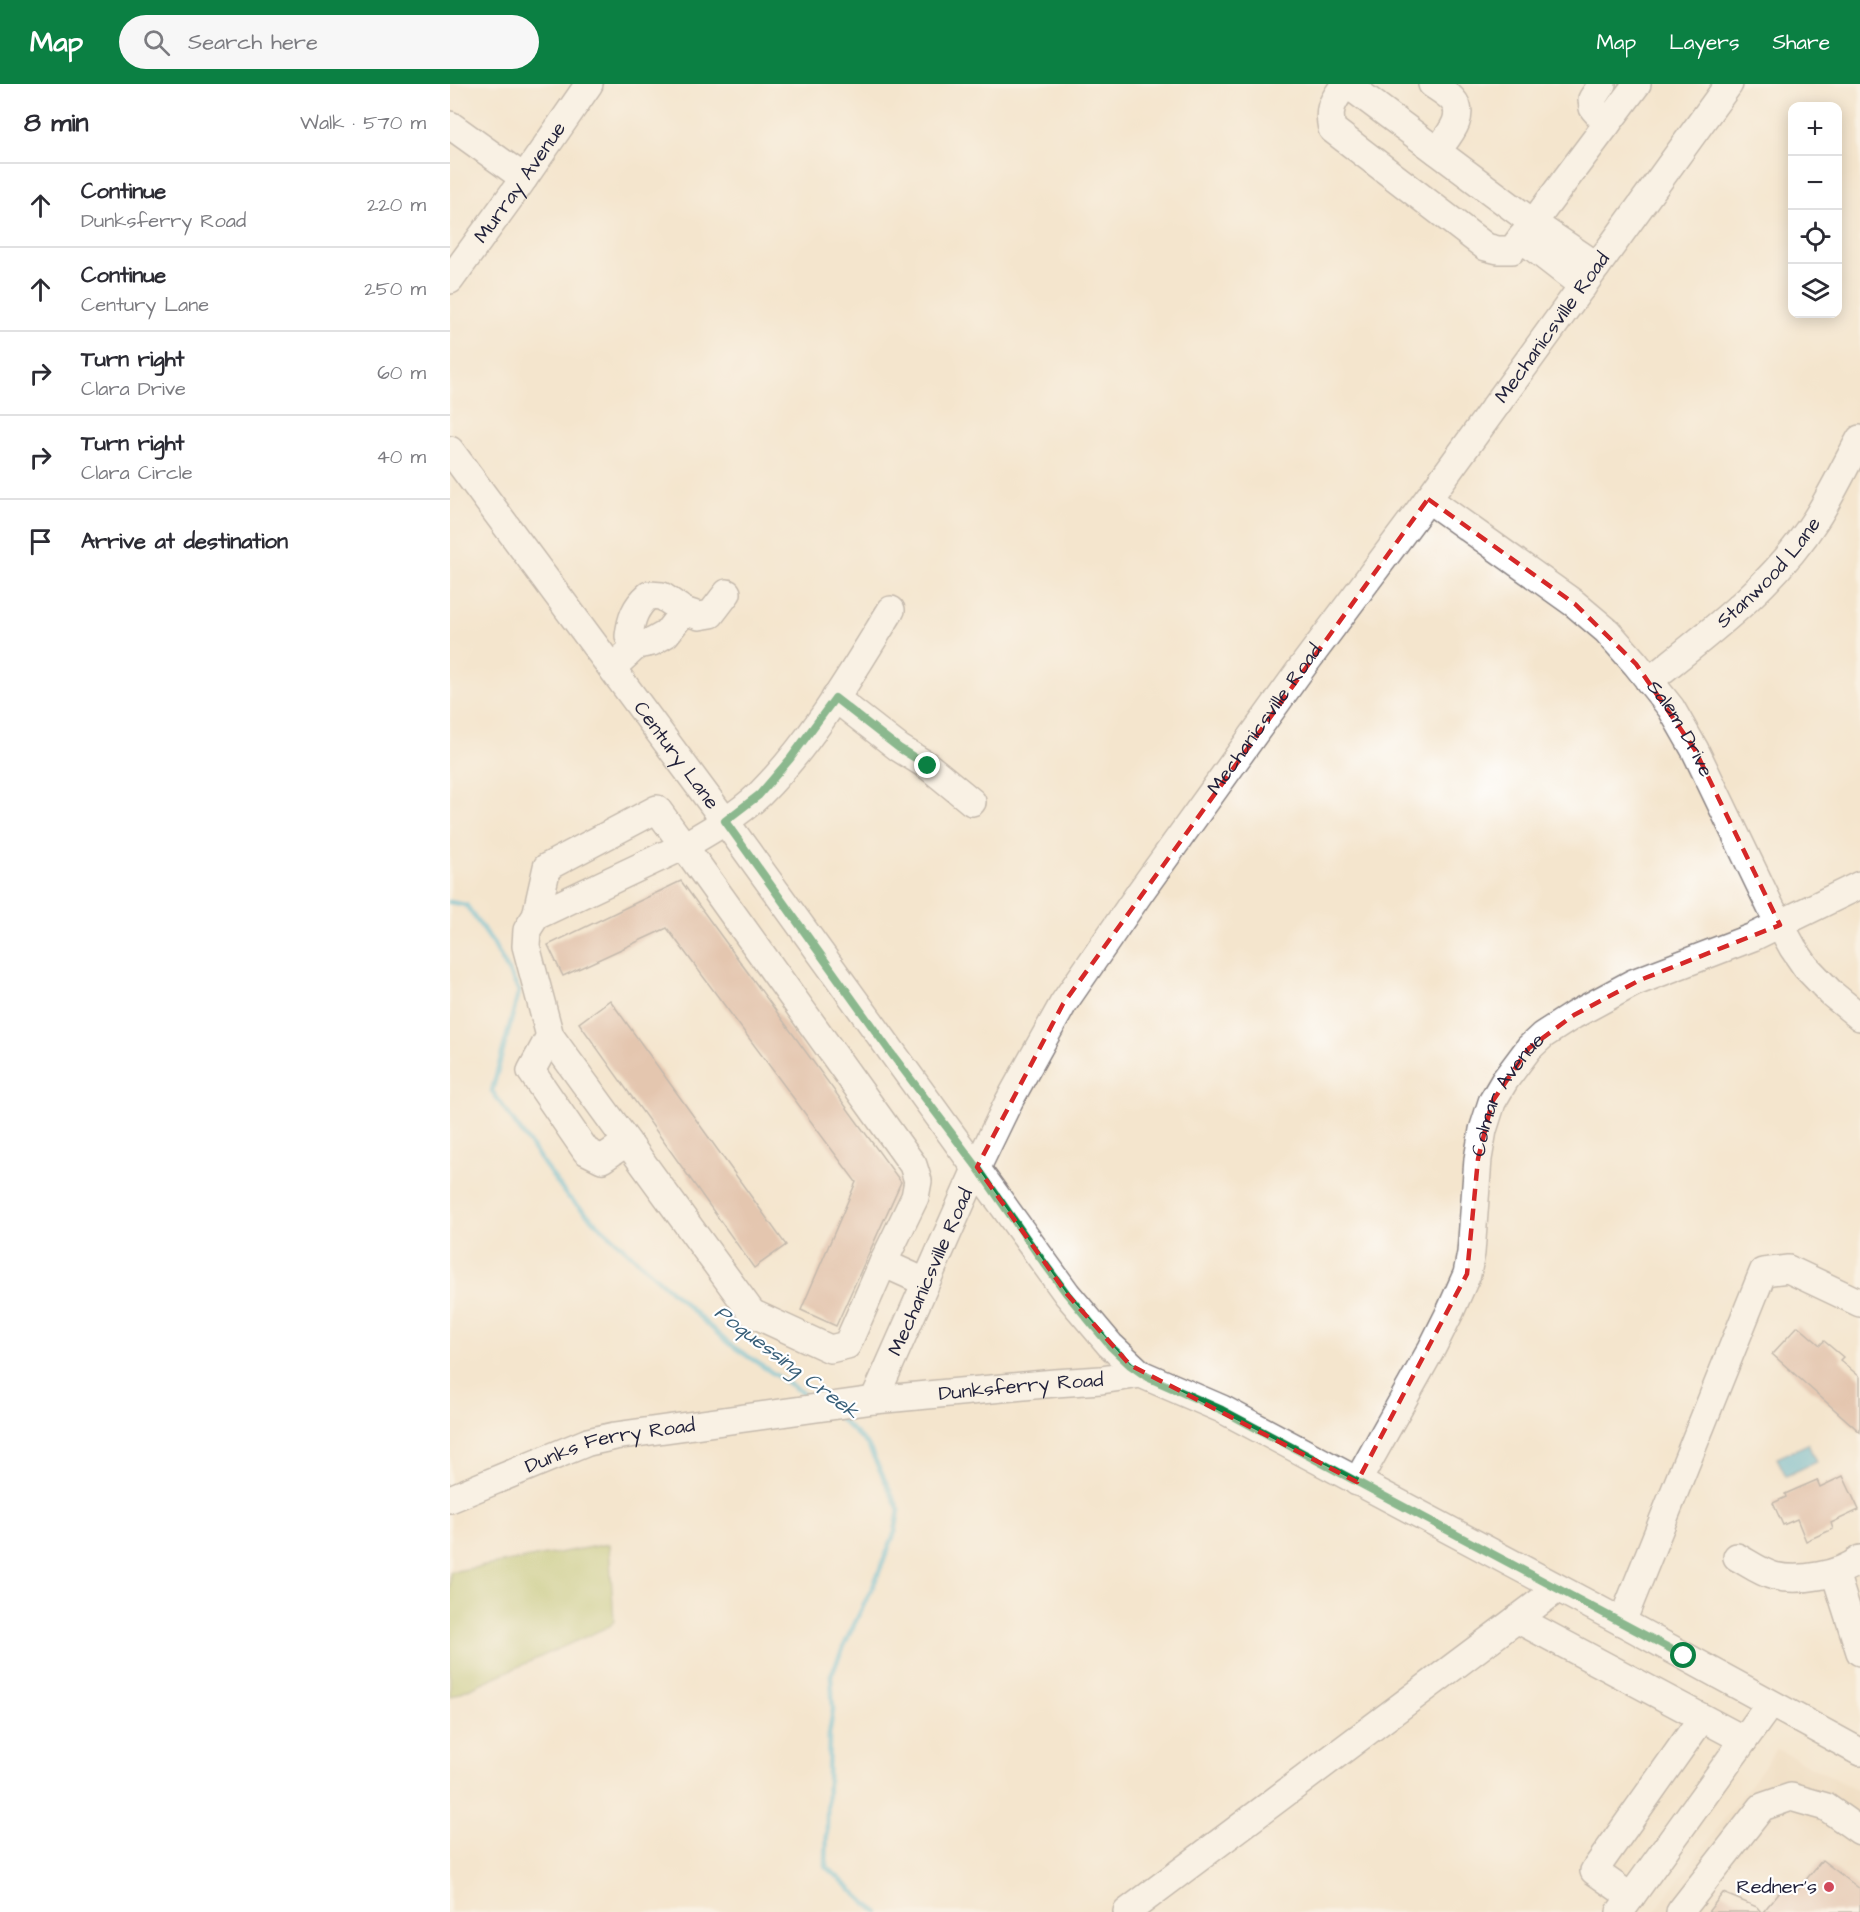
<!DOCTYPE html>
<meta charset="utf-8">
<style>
body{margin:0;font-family:"Architects Daughter",sans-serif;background:#f7f7f7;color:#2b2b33}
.controls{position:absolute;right:18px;top:18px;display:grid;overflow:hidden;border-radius:12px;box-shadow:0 3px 15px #0003}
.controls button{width:54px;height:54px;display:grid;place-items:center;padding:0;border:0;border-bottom:2px solid #e1e1e2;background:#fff;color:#2b2b33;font:30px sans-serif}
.stop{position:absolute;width:18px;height:18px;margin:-14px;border:4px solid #0b8043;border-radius:50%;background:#fff}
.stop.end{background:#0b8043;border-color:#fff;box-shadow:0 2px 6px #0008}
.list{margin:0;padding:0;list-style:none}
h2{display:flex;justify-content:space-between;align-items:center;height:78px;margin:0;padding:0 24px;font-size:26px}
h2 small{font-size:20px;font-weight:400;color:#7c7c81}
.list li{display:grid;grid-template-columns:39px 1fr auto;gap:18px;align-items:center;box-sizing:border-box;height:84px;padding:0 24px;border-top:2px solid #e1e1e2}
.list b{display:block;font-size:22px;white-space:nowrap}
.list p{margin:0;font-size:20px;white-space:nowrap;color:#7c7c81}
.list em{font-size:20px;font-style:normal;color:#7c7c81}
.icon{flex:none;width:33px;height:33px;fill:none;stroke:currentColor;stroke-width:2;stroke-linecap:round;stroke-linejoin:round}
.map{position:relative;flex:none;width:1410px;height:1828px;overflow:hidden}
header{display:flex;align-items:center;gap:36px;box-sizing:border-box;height:84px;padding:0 30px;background:#0b8043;color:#fff}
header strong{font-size:28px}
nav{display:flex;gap:33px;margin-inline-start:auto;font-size:21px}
.search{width:420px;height:54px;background:#f7f7f7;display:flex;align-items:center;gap:15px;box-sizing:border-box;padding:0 21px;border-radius:33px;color:#7c7c81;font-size:22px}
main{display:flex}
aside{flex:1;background:#fff}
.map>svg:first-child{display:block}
.built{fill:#ecd7ba}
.green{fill:#adbf62;stroke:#68704e;stroke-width:1.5}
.water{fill:#56b7d4;stroke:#3c6c88;stroke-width:1.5}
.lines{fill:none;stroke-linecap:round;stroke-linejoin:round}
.stream{stroke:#56b7d4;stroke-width:5}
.building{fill:#d09f89}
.minor-casing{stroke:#8b8484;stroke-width:30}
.minor{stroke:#fff;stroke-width:27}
.route{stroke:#0b8043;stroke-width:8}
.marked{fill:none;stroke:#d62828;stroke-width:4.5;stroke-dasharray:12 8;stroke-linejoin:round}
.poi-dot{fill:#d1495b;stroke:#fff;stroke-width:2}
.labels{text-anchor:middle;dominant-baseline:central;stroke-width:4.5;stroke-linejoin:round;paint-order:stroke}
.street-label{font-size:20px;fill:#22223b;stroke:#fff}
.poi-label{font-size:20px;fill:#22223b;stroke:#fff;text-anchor:end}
.water-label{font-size:21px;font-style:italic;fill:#375e78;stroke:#fff}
</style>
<header>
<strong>Map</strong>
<div class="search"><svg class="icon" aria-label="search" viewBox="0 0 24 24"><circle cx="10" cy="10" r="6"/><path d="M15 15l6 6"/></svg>Search here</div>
<nav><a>Map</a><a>Layers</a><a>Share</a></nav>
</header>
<main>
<aside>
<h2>8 min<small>Walk · 570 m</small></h2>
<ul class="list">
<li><svg class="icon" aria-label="ahead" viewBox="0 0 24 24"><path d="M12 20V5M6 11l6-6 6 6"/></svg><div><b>Continue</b><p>Dunksferry Road</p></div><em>220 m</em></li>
<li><svg class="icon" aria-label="ahead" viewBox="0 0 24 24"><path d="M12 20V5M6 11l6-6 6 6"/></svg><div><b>Continue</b><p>Century Lane</p></div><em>250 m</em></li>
<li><svg class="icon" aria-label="right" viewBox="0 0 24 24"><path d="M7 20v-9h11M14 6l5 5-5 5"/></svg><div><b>Turn right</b><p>Clara Drive</p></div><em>60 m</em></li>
<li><svg class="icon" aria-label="right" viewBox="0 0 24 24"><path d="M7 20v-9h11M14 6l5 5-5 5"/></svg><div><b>Turn right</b><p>Clara Circle</p></div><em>40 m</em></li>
<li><svg class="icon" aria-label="arrive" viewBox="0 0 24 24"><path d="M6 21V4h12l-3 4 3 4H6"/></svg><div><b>Arrive at destination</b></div></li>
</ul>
</aside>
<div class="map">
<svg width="1410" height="1828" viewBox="0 0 1410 1828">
<rect width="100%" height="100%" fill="#fff"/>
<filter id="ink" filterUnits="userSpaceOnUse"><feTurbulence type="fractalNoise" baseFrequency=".0167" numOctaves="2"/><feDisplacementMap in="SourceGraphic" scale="12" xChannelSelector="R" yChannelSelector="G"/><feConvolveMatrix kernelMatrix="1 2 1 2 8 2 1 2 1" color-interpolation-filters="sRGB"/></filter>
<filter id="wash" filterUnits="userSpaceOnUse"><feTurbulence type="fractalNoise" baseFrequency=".008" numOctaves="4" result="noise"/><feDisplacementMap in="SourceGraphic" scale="24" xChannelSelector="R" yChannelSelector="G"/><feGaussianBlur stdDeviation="1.35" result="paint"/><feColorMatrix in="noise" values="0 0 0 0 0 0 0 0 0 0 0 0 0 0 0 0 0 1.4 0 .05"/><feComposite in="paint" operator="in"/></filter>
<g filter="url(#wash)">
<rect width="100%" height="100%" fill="#f4e5cd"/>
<!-- built -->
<path class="built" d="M 1327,1665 L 1410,1708 L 1410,1828 L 1204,1828 Z"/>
<!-- green -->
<path class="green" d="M 159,1460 L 164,1537 L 160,1542 L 0,1613 L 0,1488 Z"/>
<!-- water -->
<path class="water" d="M 1358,1360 L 1366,1378 L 1336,1392 L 1327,1374 Z"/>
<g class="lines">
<!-- stream -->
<path class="stream" d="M 0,818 L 16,821 L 43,859 L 69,907 L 42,1007 L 116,1111 L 278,1259 L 363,1316
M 386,1331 L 418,1361 L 449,1426 L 445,1448 L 424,1500 L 398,1553 L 381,1591 L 383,1626 L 379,1651 L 376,1782 L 417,1820 L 428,1828"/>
</g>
<g id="blocks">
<!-- building -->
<path class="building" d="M 231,797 L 451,1098 L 386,1242 L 351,1226 L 406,1098 L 217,844 L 113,892 L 98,861 Z
M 160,916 L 336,1161 L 304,1184 L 129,939 Z
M 1348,1242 L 1370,1261 L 1374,1257 L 1393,1273 L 1390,1276 L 1410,1293 L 1410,1348 L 1322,1270 Z
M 1393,1392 L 1409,1426 L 1381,1439 L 1383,1445 L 1356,1457 L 1347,1435 L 1333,1441 L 1323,1419 L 1336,1413 L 1335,1410 L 1367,1396 L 1370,1403 Z
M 1372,1776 L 1410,1805 L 1410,1828 L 1313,1828 L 1336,1800 L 1346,1808 Z
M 1273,1809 L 1307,1823 L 1311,1828 L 1258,1828 Z"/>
</g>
</g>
<g filter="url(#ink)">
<use href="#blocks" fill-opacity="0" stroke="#8b8484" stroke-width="1.5"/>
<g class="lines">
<defs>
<g id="minor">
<path d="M 895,0 C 883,18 877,23 882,45 L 1036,163 L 1048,166 L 1062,166 L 1083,139 L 897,0"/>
<path d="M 982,0 C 989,5 996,9 1002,15 C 1018,32 997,53 987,67"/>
<path d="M 1152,0 L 1142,15 L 1143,24 L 1157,40"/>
<path d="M 0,41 L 74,94"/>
<path d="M 1071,154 L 1133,202"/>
<path d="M 1147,182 L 1083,139 L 1187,0"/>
<path id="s1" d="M 0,196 L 67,104 L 139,0"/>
<path id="s2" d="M 0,366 L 275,737 L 617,1210 L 660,1261 L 691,1290"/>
<path id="s3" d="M 978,415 L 1125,520 L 1157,547 L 1186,580 L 1221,624 L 1245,666 L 1321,824 L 1343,864 L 1356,883 L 1382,910 L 1410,933"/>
<path d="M 441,526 C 402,589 363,657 310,710 C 288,731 260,747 234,762 L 463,1081 L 468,1097 L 465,1113 L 433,1179 L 475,1198"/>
<path d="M 187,561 L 179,552 C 181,535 185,523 199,511 L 212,512 L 234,527"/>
<path d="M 162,584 L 187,561 L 202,558 L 216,550 L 234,527 L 249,532 L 261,530 L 277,509"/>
<path id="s4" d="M 1199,597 C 1259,549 1324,501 1366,435 C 1382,410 1395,382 1410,355"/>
<path d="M 385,614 L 449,664 L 478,682 L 522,718"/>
<path d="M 86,832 L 97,783 L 207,725 L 234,762 L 86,832 L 77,846 L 76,862 L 100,952 L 302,1229 L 380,1265 L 397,1261 L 433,1179"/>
<path d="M 100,952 L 81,987 L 136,1067 L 152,1075 L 177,1058"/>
<path id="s5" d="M 424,1316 L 527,1083 L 559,1017 L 613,920 L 691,807 L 853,582 L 978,415 L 1279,0"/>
<path id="s6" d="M 907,1398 L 982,1264 L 1000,1228 L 1017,1190 L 1021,1169 L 1028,1075 L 1033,1046 L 1042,1018 L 1055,996 L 1079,964 L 1093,951 L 1124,931 L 1183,899 L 1303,853 L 1410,801"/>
<path id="s7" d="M 0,1415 L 138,1358 L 165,1352 L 424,1316 L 605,1299 L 651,1296 L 691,1290 L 772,1325 L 1172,1538 L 1410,1668"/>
<path d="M 1287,1473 C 1298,1479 1312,1489 1324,1492 C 1349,1498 1391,1491 1410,1475"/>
<path d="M 1385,1489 L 1410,1568"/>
<path d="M 1067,1535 L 1294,1656"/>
<path d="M 1172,1538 L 1313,1188 L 1338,1185 L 1410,1219"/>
<path d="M 1181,1813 L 1144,1787 L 1252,1634"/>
<path d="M 677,1828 L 1107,1505"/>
<path d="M 1170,1828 L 1320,1620"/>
<path d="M 1230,1828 L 1312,1723 L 1341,1713 L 1376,1723 L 1410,1747"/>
</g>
</defs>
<!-- minor casing -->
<use href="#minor" class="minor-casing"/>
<!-- minor -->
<use href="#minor" class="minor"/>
</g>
</g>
<g class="lines" filter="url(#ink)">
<!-- route -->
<path class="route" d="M 478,682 L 449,664 L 385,614 L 340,675 L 309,711 L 275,737 L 441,969 L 527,1083 L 586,1168 L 617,1210 L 660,1262 L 680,1281 L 697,1293 L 772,1326 L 1234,1572"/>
</g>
<!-- marked area -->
<path d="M0 0H1410V1828H0ZM 978,415 L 1125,520 L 1186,580 L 1245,666 L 1330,841 L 1190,896 L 1124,931 L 1079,964 L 1042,1018 L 1028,1075 L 1017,1190 L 907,1398 L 680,1281 L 617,1210 L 527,1083 L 613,920 Z" fill="#f4e5cd" fill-opacity=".55" fill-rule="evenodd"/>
<path class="marked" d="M 978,415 L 1125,520 L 1186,580 L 1245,666 L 1330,841 L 1190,896 L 1124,931 L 1079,964 L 1042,1018 L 1028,1075 L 1017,1190 L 907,1398 L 680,1281 L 617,1210 L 527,1083 L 613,920 Z"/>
<!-- markers -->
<circle class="poi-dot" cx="1379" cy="1803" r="6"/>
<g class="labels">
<!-- street labels -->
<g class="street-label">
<text stroke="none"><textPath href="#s1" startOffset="120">Murray Avenue</textPath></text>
<text stroke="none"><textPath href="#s5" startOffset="1274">Mechanicsville Road</textPath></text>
<text stroke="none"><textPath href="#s4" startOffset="162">Stanwood Lane</textPath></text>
<text stroke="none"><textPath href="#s5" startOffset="788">Mechanicsville Road</textPath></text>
<text stroke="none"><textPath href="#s3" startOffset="345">Salem Drive</textPath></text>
<text stroke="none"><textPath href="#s2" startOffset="380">Century Lane</textPath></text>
<text stroke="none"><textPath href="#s6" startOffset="423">Colmar Avenue</textPath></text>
<text stroke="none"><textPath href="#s5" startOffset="140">Mechanicsville Road</textPath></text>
<text stroke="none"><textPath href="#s7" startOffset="586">Dunksferry Road</textPath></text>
<text stroke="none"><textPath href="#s7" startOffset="170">Dunks Ferry Road</textPath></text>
</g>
<!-- poi labels -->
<g class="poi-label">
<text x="1367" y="1803">Redner's</text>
</g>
<!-- water labels -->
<g class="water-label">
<text transform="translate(337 1278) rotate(37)">Poquessing Creek</text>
</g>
</g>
</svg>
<div class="controls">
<button>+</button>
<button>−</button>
<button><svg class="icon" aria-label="locate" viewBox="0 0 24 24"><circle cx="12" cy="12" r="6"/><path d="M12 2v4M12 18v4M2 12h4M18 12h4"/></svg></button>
<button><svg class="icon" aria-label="layers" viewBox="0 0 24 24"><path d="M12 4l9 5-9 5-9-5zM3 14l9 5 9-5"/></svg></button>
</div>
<div class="stop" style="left:1234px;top:1572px"></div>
<div class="stop end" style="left:478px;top:682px"></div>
</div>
</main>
